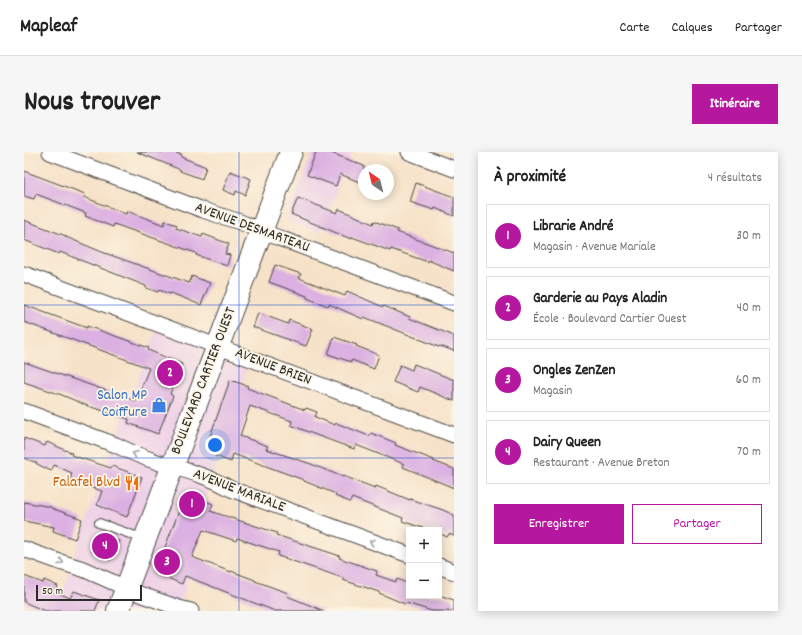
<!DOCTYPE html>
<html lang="fr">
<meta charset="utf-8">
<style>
body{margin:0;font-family:Dekko,sans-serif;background:#f6f6f6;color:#222}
.controls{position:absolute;right:12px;bottom:12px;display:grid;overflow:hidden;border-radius:0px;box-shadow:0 2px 10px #0003}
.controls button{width:36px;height:36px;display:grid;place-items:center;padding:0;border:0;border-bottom:1px solid #e0e0e0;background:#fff;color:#222;font:20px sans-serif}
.compass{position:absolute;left:334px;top:12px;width:36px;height:36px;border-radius:50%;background:#fff;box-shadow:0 2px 10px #0003;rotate:325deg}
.scale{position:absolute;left:12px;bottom:10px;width:106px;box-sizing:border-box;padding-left:4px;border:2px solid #2b2b2b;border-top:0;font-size:11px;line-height:14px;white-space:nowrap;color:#2b2b2b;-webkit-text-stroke:3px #fcf5e5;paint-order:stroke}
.you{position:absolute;left:191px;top:293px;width:14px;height:14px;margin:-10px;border:3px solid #fff;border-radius:50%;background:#1a73e8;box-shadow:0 0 0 6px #1a73e833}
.badge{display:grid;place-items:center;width:26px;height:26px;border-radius:50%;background:#b5179e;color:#fff;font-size:13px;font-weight:700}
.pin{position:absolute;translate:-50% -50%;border:2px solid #fff;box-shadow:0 1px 4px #0006}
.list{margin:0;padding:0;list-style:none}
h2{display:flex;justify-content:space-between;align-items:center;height:52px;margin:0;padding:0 16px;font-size:17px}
h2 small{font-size:13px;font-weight:400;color:#767676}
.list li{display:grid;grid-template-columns:26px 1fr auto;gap:12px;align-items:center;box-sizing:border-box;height:64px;margin:0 8px 8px;padding:0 8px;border:1px solid #e0e0e0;border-radius:0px}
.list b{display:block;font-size:15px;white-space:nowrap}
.list p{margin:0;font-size:13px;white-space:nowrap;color:#767676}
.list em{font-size:13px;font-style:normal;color:#767676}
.actions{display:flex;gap:8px;padding:12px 16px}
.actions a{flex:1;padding:9px 0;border:1px solid #b5179e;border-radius:0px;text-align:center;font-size:14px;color:#b5179e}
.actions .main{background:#b5179e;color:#fff}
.map{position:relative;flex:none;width:430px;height:459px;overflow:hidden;border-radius:0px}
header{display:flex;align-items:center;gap:24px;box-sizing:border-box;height:56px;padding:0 20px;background:#fff;border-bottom:1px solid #e0e0e0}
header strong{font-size:19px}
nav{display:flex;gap:22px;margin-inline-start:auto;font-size:14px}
.intro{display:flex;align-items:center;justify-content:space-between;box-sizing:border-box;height:96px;padding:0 24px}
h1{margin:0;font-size:28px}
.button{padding:10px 18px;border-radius:0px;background:#b5179e;color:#fff;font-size:14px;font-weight:700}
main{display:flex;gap:24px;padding:0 24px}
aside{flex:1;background:#fff;border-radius:0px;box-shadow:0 2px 10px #0003}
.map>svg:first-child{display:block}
.built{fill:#eed0e7}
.building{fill:#dbb0e2}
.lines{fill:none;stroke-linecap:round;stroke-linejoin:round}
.lane-casing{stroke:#494643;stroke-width:10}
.street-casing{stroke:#494643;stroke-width:17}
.secondary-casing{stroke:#494643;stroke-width:24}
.lane{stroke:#fff;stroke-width:8}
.street{stroke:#fff;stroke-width:15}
.secondary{stroke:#fff;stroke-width:22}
.oneway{stroke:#a0a0a0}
.grid{fill:none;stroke:#1d4ed8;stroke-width:1;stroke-opacity:0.55}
.labels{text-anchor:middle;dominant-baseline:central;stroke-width:3.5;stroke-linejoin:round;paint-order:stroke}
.street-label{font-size:15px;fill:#2b2b2b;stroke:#fcf5e5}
.shop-label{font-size:15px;fill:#366cbe;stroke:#fcf5e5;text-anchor:end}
.food-label{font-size:15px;fill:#c56008;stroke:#fcf5e5;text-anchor:end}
</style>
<header>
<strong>Mapleaf</strong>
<nav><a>Carte</a><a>Calques</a><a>Partager</a></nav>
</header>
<div class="intro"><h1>Nous trouver</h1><a class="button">Itinéraire</a></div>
<main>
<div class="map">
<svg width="430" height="459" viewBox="0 0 430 459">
<rect width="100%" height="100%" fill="#fcf5e5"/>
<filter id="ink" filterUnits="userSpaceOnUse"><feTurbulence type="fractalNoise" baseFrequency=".025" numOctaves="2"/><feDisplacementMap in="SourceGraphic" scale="8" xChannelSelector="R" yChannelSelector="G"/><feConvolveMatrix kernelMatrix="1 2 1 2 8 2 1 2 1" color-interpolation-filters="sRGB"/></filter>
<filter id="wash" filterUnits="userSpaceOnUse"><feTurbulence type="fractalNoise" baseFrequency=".012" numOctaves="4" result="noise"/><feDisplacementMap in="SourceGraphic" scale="16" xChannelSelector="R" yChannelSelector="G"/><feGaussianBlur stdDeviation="0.9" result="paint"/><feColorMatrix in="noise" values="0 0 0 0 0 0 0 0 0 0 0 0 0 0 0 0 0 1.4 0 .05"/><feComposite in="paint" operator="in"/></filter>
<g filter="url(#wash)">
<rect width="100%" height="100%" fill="#f6e2c8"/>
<!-- built -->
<path class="built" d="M 288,0 L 328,0 L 296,80 L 263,69 Z
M 133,177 L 226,208 L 186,331 L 160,440 L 153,459 L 34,459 L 53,396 L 97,272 Z"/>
<g id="blocks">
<!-- building -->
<path class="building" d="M 113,0 L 149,0 L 158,3 L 157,5 L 182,15 L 178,27 L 156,19 L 157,18 Z
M 292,0 L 305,0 L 340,14 L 340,32 L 316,22 L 312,34 L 283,23 Z
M 0,19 L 61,42 L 60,45 L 102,62 L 103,59 L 140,73 L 141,69 L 153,73 L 152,76 L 178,85 L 179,82 L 205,92 L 201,102 L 206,103 L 203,114 L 172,103 L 172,101 L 90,72 L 89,75 L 61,64 L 62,61 L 12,42 L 10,47 L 0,44 Z
M 206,19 L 227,27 L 221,43 L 212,39 L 211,43 L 199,38 Z
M 392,31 L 430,45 L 430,64 L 411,56 L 410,58 L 386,50 Z
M 274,46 L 313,61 L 315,57 L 349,72 L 350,69 L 374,78 L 373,80 L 430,101 L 430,119 L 404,108 L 404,110 L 367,97 L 366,99 L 328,85 L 327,87 L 267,62 Z
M 0,68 L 42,84 L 42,85 L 78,100 L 165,131 L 168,124 L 186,131 L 177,153 L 147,141 L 146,142 L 135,138 L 134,140 L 122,136 L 122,134 L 36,100 L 35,102 L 0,88 Z
M 251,113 L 277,122 L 275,126 L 321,144 L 323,139 L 359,155 L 360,154 L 386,165 L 385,166 L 430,184 L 430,199 L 416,194 L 415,195 L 340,165 L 339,167 L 305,152 L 304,154 L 283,146 L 283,144 L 245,130 Z
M 0,153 L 63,176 L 63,174 L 125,196 L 124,198 L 158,212 L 146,242 L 149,244 L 134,282 L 104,271 L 105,267 L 64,254 L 38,243 L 0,230 L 0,210 L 112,249 L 125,216 L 0,170 Z
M 234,161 L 264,172 L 265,168 L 289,177 L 282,194 L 229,175 Z
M 310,185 L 333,193 L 332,194 L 355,203 L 350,217 L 328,208 L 327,210 L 304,202 Z
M 390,212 L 430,228 L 430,249 L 396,235 L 394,240 L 369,230 L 376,213 L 388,218 Z
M 206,228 L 224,234 L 223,236 L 281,258 L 282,256 L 293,260 L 291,265 L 311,273 L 312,271 L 345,284 L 347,281 L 372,291 L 371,293 L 410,308 L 409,309 L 430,317 L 430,336 L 379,315 L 380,312 L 332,293 L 330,297 L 292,283 L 267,273 L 268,269 L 226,254 L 216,284 L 244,294 L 242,297 L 287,312 L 319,325 L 319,324 L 351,336 L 352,334 L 386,348 L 386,347 L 419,358 L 430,363 L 430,384 L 425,382 L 423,385 L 415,381 L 415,378 L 405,378 L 378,369 L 379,366 L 328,346 L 326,350 L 311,344 L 312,342 L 280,329 L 280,328 L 209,302 L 207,310 L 189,303 L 191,296 L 183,293 Z
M 0,286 L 21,294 L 23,290 L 48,301 L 47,303 L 87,316 L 88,314 L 118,325 L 103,365 L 73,353 L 78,339 L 46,329 L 48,321 L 30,313 L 27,319 L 13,312 L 13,311 L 0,306 Z
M 162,341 L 189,352 L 186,359 L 253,381 L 252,383 L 316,404 L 315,406 L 353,419 L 352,423 L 372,430 L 373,427 L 385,432 L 385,444 L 418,444 L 430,448 L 430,459 L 408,459 L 382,451 L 381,452 L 355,441 L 355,440 L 319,428 L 319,426 L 254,404 L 255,400 L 213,386 L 212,389 L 179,378 L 168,405 L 207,420 L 207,419 L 231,428 L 231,429 L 264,441 L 263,444 L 300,459 L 251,459 L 161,424 L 158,432 L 131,421 Z
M 0,350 L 27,355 L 27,356 L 58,367 L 51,387 L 29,379 L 30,375 L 0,369 Z
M 75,381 L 95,389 L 86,408 L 67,399 Z
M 0,424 L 19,431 L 20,428 L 34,434 L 32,440 L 46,446 L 50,439 L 75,448 L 71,459 L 21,459 L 0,450 Z"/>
</g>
</g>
<g filter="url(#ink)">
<use href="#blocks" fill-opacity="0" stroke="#494643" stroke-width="1"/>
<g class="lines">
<defs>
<path id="lane" d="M 75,371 L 120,387"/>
<path id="street" d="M 26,0 L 179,58 L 216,70 L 255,86 L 430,151
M 385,0 L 430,17
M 0,122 L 430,283
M 0,259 L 92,293 C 106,300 121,306 136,311 C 160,318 185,324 207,337 L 385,403
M 0,397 L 36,410 L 59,417 L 118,443 L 155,456 L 167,459
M 415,414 L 430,420"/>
<path id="secondary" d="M 94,459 L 267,0"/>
</defs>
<!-- lane casing -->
<use href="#lane" class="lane-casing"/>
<!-- street casing -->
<use href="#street" class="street-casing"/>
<!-- secondary casing -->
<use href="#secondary" class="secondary-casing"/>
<!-- lane -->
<use href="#lane" class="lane"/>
<!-- street -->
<use href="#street" class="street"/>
<!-- secondary -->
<use href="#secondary" class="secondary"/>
</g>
<!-- one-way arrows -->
<defs><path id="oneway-chevron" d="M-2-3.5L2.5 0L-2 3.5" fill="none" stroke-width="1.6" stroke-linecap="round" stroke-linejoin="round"/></defs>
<g class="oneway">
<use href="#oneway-chevron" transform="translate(111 302) rotate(-159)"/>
<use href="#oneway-chevron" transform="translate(348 390) rotate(-160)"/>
<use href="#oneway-chevron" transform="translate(37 410) rotate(18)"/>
</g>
</g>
<!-- grid -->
<path class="grid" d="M 215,0 L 215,459M 0,153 L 430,153M 0,306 L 430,306"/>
<!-- icons -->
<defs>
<symbol id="shop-bare" viewBox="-9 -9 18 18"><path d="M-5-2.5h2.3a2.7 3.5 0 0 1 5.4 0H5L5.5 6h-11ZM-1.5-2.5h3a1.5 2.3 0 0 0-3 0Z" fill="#3f7fe0" stroke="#fcf5e5" stroke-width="2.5" paint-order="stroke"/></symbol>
<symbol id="restaurant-bare" viewBox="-9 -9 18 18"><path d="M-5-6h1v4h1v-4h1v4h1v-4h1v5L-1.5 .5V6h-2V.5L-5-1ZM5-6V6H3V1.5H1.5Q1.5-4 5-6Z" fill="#e8710a" stroke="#fcf5e5" stroke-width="2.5" paint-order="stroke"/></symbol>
</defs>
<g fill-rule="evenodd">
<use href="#shop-bare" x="124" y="242" width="22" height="22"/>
<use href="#restaurant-bare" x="97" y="320" width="22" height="22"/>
</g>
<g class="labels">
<!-- street labels -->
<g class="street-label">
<text transform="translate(228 76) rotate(20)">AVENUE DESMARTEAU</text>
<text transform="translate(249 215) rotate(21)">AVENUE BRIEN</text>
<text transform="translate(180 229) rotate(-69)">BOULEVARD CARTIER OUEST</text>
<text transform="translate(215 339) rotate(21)">AVENUE MARIALE</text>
</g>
<!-- shop labels -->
<g class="shop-label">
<text x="123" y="244">Salon MP<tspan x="123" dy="17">Coiffure</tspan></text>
</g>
<!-- food labels -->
<g class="food-label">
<text x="96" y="331">Falafel Blvd</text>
</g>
</g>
</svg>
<div class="controls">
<button>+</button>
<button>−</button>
</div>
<svg class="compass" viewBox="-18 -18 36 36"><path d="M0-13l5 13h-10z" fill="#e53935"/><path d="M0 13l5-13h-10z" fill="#767676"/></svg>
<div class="scale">50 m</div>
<div class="you"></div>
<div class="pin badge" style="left:168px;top:352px">1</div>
<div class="pin badge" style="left:146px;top:221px">2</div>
<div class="pin badge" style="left:143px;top:410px">3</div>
<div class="pin badge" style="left:81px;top:394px">4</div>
</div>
<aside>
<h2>À proximité<small>4 résultats</small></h2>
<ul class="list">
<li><span class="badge">1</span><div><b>Librarie André</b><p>Magasin · Avenue Mariale</p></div><em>30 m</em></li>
<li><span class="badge">2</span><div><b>Garderie au Pays Aladin</b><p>École · Boulevard Cartier Ouest</p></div><em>40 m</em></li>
<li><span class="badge">3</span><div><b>Ongles ZenZen</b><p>Magasin</p></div><em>60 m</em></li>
<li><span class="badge">4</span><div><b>Dairy Queen</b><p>Restaurant · Avenue Breton</p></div><em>70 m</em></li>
</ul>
<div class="actions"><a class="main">Enregistrer</a><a>Partager</a></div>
</aside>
</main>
